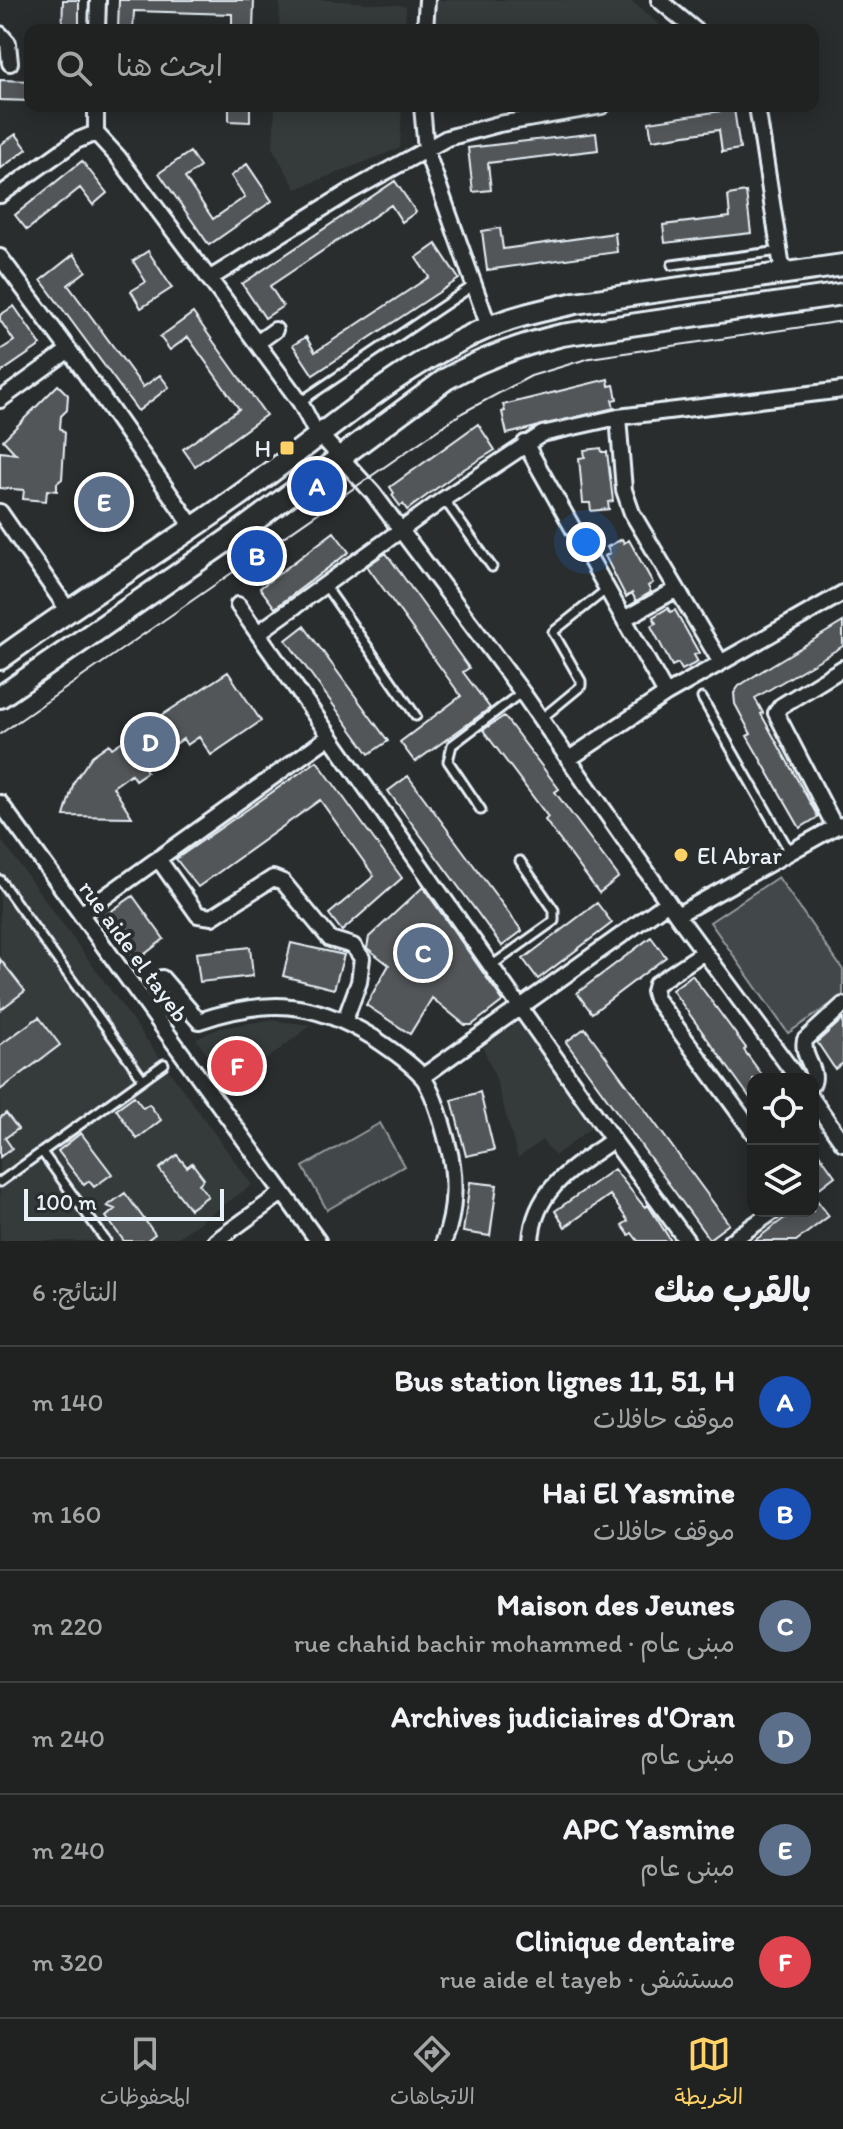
<!DOCTYPE html>
<html lang="ar">
<meta charset="utf-8">
<style>
body{margin:0;font-family:Itim,"Playpen Sans Arabic",sans-serif;background:#2d2f2f;color:#f1f3f6;direction:rtl}
.controls{position:absolute;right:24px;bottom:24px;display:grid;overflow:hidden;border-radius:16px;box-shadow:0 4px 20px #0003}
.controls button{width:72px;height:72px;display:grid;place-items:center;padding:0;border:0;border-bottom:2px solid #3d3f40;background:#202222;color:#f1f3f6;font:40px sans-serif}
.scale{position:absolute;left:24px;bottom:20px;width:200px;box-sizing:border-box;padding-left:8px;border:4px solid #e8f1f8;border-top:0;font-size:22px;line-height:28px;white-space:nowrap;color:#e8f1f8;-webkit-text-stroke:6px #2a2d2e;paint-order:stroke}
.you{position:absolute;left:586px;top:542px;width:28px;height:28px;margin:-20px;border:6px solid #fff;border-radius:50%;background:#1a73e8;box-shadow:0 0 0 12px #1a73e833}
.badge{display:grid;place-items:center;width:52px;height:52px;border-radius:50%;background:#ffd166;color:#fff;font-size:26px;font-weight:700}
.pin{position:absolute;translate:-50% -50%;border:4px solid #fff;box-shadow:0 2px 8px #0006}
.list{margin:0;padding:0;list-style:none}
h2{display:flex;justify-content:space-between;align-items:center;height:104px;margin:0;padding:0 32px;font-size:34px}
h2 small{font-size:26px;font-weight:400;color:#a2a4a5}
.list li{display:grid;grid-template-columns:52px 1fr auto;gap:24px;align-items:center;box-sizing:border-box;height:112px;padding:0 32px;border-top:2px solid #3d3f40}
.list b{display:block;font-size:30px;white-space:nowrap}
.list p{margin:0;font-size:26px;white-space:nowrap;color:#a2a4a5}
.list em{font-size:26px;font-style:normal;color:#a2a4a5}
.icon{flex:none;width:44px;height:44px;fill:none;stroke:currentColor;stroke-width:2;stroke-linecap:round;stroke-linejoin:round}
.map{position:relative;flex:none;width:843px;height:1241px;overflow:hidden;direction:ltr}
.search{position:absolute;background:#202222;box-shadow:0 4px 20px #0003;left:24px;right:24px;top:24px;height:88px;display:flex;align-items:center;gap:20px;box-sizing:border-box;padding:0 28px;border-radius:16px;color:#a2a4a5;font-size:30px}
.sheet{height:776px;background:#202222}
nav{display:flex;justify-content:space-around;align-items:center;box-sizing:border-box;height:112px;border-top:2px solid #3d3f40;background:#202222;font-size:22px;color:#a2a4a5}
nav a{display:grid;justify-items:center;gap:4px}
nav .on{color:#ffd166}
.map>svg:first-child{display:block}
.built{fill:#363a3b}
.green{fill:#424648;stroke:#959ca0;stroke-width:2}
.building{fill:#535759;stroke:#e8f1f8;stroke-width:2}
.lines{fill:none;stroke-linecap:round;stroke-linejoin:round}
.lane-casing{stroke:#e8f1f8;stroke-width:13}
.street-casing{stroke:#e8f1f8;stroke-width:20}
.secondary-casing{stroke:#e8f1f8;stroke-width:26}
.lane{stroke:#2a2d2e;stroke-width:7}
.street{stroke:#2a2d2e;stroke-width:14}
.secondary{stroke:#2a2d2e;stroke-width:20}
.tram{stroke:#e8f1f8;stroke-width:2}
.poi-dot{fill:#ffd166;stroke:#2a2d2e;stroke-width:3}
.labels{text-anchor:middle;dominant-baseline:central;stroke-width:8;stroke-linejoin:round;paint-order:stroke}
.poi-label{font-size:24px;fill:#e8f1f8;stroke:#2a2d2e;text-anchor:end}
.street-label{font-size:24px;fill:#e8f1f8;stroke:#2a2d2e}
</style>
<div class="map">
<svg width="843" height="1241" viewBox="0 0 843 1241">
<rect width="100%" height="100%" fill="#2a2d2e"/>
<filter id="ink" filterUnits="userSpaceOnUse"><feTurbulence type="fractalNoise" baseFrequency=".0125" numOctaves="2"/><feDisplacementMap in="SourceGraphic" scale="16" xChannelSelector="R" yChannelSelector="G"/><feConvolveMatrix kernelMatrix="1 2 1 2 8 2 1 2 1" color-interpolation-filters="sRGB"/></filter>
<g filter="url(#ink)">
<!-- built -->
<path class="built" d="M 280,0 L 328,0 L 406,6 L 405,30 L 279,30 Z
M 434,0 L 630,0 L 666,30 L 432,30 Z
M 275,106 L 402,106 L 400,148 L 296,189 L 273,149 Z
M 0,838 L 252,1185 L 173,1241 L 0,1241 Z
M 270,1020 L 311,1025 L 231,1087 L 196,1039 L 220,1028 Z
M 521,1020 L 595,1124 L 555,1156 L 542,1140 L 518,1158 L 495,1076 L 483,1047 Z"/>
<!-- green -->
<path class="green" d="M 778,877 L 843,970 L 843,996 L 788,1033 L 710,922 Z
M 380,1123 L 404,1166 L 327,1210 L 303,1167 Z"/>
<!-- building -->
<path class="building" d="M 63,0 L 79,0 L 79,30 L 62,30 Z
M 119,0 L 254,0 L 253,30 L 232,30 L 232,14 L 134,11 L 133,30 L 118,30 Z
M 0,80 L 30,81 L 30,101 L 0,100 Z
M 229,106 L 250,106 L 250,122 L 229,121 Z
M 734,109 L 740,149 L 722,152 L 719,130 L 652,140 L 649,122 Z
M 596,133 L 598,150 L 488,163 L 491,190 L 473,192 L 468,148 Z
M 16,134 L 27,149 L 0,169 L 0,145 Z
M 190,152 L 200,167 L 185,178 L 213,219 L 245,197 L 231,176 L 247,164 L 272,201 L 209,245 L 159,173 Z
M 82,161 L 107,193 L 93,205 L 80,188 L 27,230 L 15,215 Z
M 395,181 L 416,212 L 402,222 L 391,205 L 270,286 L 283,306 L 265,318 L 242,284 Z
M 746,192 L 751,233 L 665,243 L 663,225 L 730,217 L 728,195 Z
M 500,228 L 503,249 L 615,233 L 617,252 L 487,270 L 482,231 Z
M 436,244 L 459,279 L 313,375 L 293,345 L 306,337 L 315,352 L 429,277 L 416,258 Z
M 148,251 L 172,288 L 141,308 L 131,291 L 146,282 L 133,261 Z
M 74,254 L 86,271 L 68,285 L 143,387 L 160,375 L 169,387 L 138,411 L 41,280 Z
M 14,306 L 41,345 L 0,373 L 0,350 L 14,341 L 0,320 L 0,315 Z
M 193,313 L 266,415 L 195,466 L 183,449 L 239,409 L 188,337 L 170,350 L 160,337 Z
M 608,379 L 609,386 L 614,385 L 617,399 L 612,400 L 614,408 L 507,434 L 502,412 L 505,411 L 503,405 Z
M 58,385 L 68,395 L 67,410 L 61,416 L 60,428 L 65,433 L 62,479 L 57,483 L 57,491 L 47,490 L 46,501 L 23,499 L 24,490 L 0,488 L 0,452 L 16,454 L 3,440 Z
M 478,424 L 495,450 L 456,474 L 407,510 L 403,504 L 400,506 L 392,495 L 394,493 L 390,487 Z
M 601,448 L 602,452 L 607,452 L 613,501 L 608,502 L 609,509 L 591,511 L 590,503 L 583,503 L 579,458 L 585,457 L 584,450 Z
M 106,479 L 125,510 L 102,525 L 83,493 Z
M 334,532 L 349,552 L 275,608 L 260,588 Z
M 622,539 L 624,543 L 629,540 L 653,583 L 648,586 L 651,592 L 636,601 L 632,593 L 626,597 L 605,556 L 610,553 L 607,547 Z
M 386,553 L 469,668 L 463,672 L 490,708 L 415,762 L 400,742 L 461,696 L 367,566 Z
M 668,608 L 670,612 L 675,610 L 699,653 L 694,655 L 698,662 L 682,670 L 678,663 L 672,666 L 651,626 L 656,623 L 653,617 Z
M 843,622 L 843,646 L 755,698 L 763,713 L 761,714 L 818,817 L 800,828 L 747,736 L 751,734 L 735,704 L 734,693 L 739,686 L 762,671 Z
M 304,626 L 388,741 L 369,754 L 286,640 Z
M 228,672 L 261,721 L 211,755 L 199,737 L 187,745 L 183,739 L 144,766 L 147,772 L 135,780 L 131,774 L 113,787 L 132,817 L 64,816 L 74,782 L 92,756 L 109,744 L 112,748 Z
M 504,716 L 559,789 L 555,792 L 619,877 L 599,893 L 545,820 L 548,817 L 483,730 Z
M 317,761 L 402,878 L 342,931 L 329,914 L 374,876 L 320,800 L 198,887 L 176,859 Z
M 408,776 L 522,931 L 502,946 L 388,791 Z
M 423,887 L 503,1001 L 472,1025 L 465,1025 L 432,998 L 410,1034 L 366,1005 L 389,965 L 367,948 L 369,937 Z
M 133,896 L 164,939 L 136,961 L 112,932 L 114,931 L 104,916 Z
M 597,903 L 612,923 L 538,979 L 523,959 Z
M 651,937 L 666,957 L 592,1013 L 577,993 Z
M 291,943 L 344,955 L 334,989 L 283,976 Z
M 250,947 L 253,976 L 200,982 L 196,953 Z
M 0,959 L 25,991 L 0,1010 Z
M 692,975 L 746,1048 L 744,1050 L 765,1079 L 753,1079 L 753,1102 L 672,990 Z
M 39,1017 L 60,1045 L 0,1090 L 0,1045 Z
M 843,1019 L 843,1063 L 835,1069 L 817,1042 Z
M 585,1028 L 729,1224 L 709,1239 L 566,1042 Z
M 480,1092 L 494,1150 L 466,1156 L 452,1100 Z
M 134,1096 L 143,1108 L 149,1104 L 161,1120 L 137,1139 L 116,1109 Z
M 6,1113 L 18,1129 L 5,1138 L 12,1148 L 0,1157 L 0,1118 Z
M 81,1133 L 112,1174 L 94,1187 L 89,1181 L 84,1185 L 58,1151 Z
M 813,1145 L 835,1176 L 813,1193 Z
M 177,1155 L 187,1167 L 192,1163 L 204,1179 L 199,1184 L 208,1196 L 190,1209 L 159,1169 Z
M 614,1169 L 642,1204 L 645,1207 L 648,1205 L 671,1241 L 638,1241 L 632,1233 L 629,1235 L 622,1225 L 628,1221 L 610,1195 L 565,1227 L 555,1211 Z
M 470,1182 L 497,1185 L 490,1236 L 463,1232 Z
M 125,1193 L 155,1234 L 146,1241 L 124,1241 L 106,1217 L 115,1209 L 107,1206 Z
M 813,1195 L 829,1216 L 796,1241 L 754,1241 L 794,1211 L 813,1211 Z"/>
<g class="lines">
<defs>
<path id="lane" d="M 672,265 L 780,251
M 300,402 L 474,285
M 444,499 L 492,567
M 324,584 L 416,716
M 702,698 L 790,852
M 541,719 L 581,686 L 581,681 L 553,632 L 607,589
M 481,810 L 448,761 L 452,745 L 522,692
M 0,880 L 143,1079
M 491,966 L 554,921 L 554,910 L 520,861
M 42,1152 L 106,1241
M 0,1182 L 164,1064"/>
<path id="street" d="M 659,0 L 695,30
M 97,30 L 98,0
M 425,30 L 427,0
M 0,34 L 8,43 L 10,63
M 96,106 L 96,133 L 118,157 L 217,289 L 300,402 L 313,427 L 373,493 L 522,692 L 677,915 L 798,1079
M 422,106 L 426,150 L 489,327
M 757,106 L 783,274
M 0,195 L 76,141 L 96,133
M 0,257 L 69,350 L 193,527
M 209,279 L 349,192 L 447,138 L 499,124 L 602,106
M 257,343 L 275,330
M 0,400 L 69,350
M 618,417 L 624,490 L 632,513 L 721,663
M 525,443 L 666,694
M 0,512 L 68,610
M 238,605 L 613,1140 L 687,1241
M 624,619 L 677,589
M 258,633 L 444,499 L 542,434 L 618,417 L 843,390
M 569,759 L 666,694 L 843,593
M 0,803 L 318,1241
M 835,827 L 776,713 L 781,706 L 843,668
M 159,860 L 198,915 L 212,917 L 273,878 L 283,882 L 330,939 L 353,946 L 362,958 L 359,982 L 345,1020
M 81,914 L 330,736
M 677,915 L 835,827 L 842,825
M 704,952 L 656,984 L 654,992 L 656,999 L 753,1132
M 162,978 L 199,1021 C 267,998 312,1000 374,1038 C 389,1048 410,1062 422,1076 C 434,1092 443,1125 448,1145 C 456,1174 456,1212 444,1241
M 422,1077 L 668,902
M 813,1083 C 818,1069 801,1056 805,1040 L 843,1005
M 813,1100 L 843,1143
M 216,1241 L 282,1193
M 531,1241 C 534,1189 574,1167 613,1140
M 731,1241 L 774,1211"/>
<path id="secondary" d="M 0,659 C 77,603 158,553 236,498 C 318,440 394,368 487,328 C 515,316 545,310 575,303 L 843,265
M 0,697 L 238,533 L 446,379 C 483,358 520,345 562,335 L 843,294"/>
</defs>
<!-- lane casing -->
<use href="#lane" class="lane-casing"/>
<!-- street casing -->
<use href="#street" class="street-casing"/>
<!-- secondary casing -->
<use href="#secondary" class="secondary-casing"/>
<!-- lane -->
<use href="#lane" class="lane"/>
<!-- street -->
<use href="#street" class="street"/>
<!-- secondary -->
<use href="#secondary" class="secondary"/>
<!-- tram -->
<path class="tram" d="M 0,734 L 462,413 L 531,376 L 590,358 L 843,321"/>
</g>
</g>
<!-- markers -->
<g class="poi-dot">
<rect x="279" y="440" width="16" height="16" rx="4"/>
<circle cx="681" cy="855" r="8"/>
</g>
<g class="labels">
<!-- poi labels -->
<g class="poi-label">
<text x="271" y="448">H</text>
<text x="697" y="855" text-anchor="start">El Abrar</text>
</g>
<!-- street labels -->
<g class="street-label">
<text transform="translate(134 951) rotate(54)">rue aide el tayeb</text>
</g>
</g>
</svg>
<div class="controls">
<button><svg class="icon" aria-label="locate" viewBox="0 0 24 24"><circle cx="12" cy="12" r="6"/><path d="M12 2v4M12 18v4M2 12h4M18 12h4"/></svg></button>
<button><svg class="icon" aria-label="layers" viewBox="0 0 24 24"><path d="M12 4l9 5-9 5-9-5zM3 14l9 5 9-5"/></svg></button>
</div>
<div class="scale">100 m</div>
<div class="you"></div>
<div class="pin badge" style="left:317px;top:486px;background:#1a4fb4">A</div>
<div class="pin badge" style="left:257px;top:556px;background:#1a4fb4">B</div>
<div class="pin badge" style="left:423px;top:953px;background:#5c6f8a">C</div>
<div class="pin badge" style="left:150px;top:742px;background:#5c6f8a">D</div>
<div class="pin badge" style="left:104px;top:502px;background:#5c6f8a">E</div>
<div class="pin badge" style="left:237px;top:1066px;background:#e0444e">F</div>
<div class="search"><svg class="icon" aria-label="search" viewBox="0 0 24 24"><circle cx="10" cy="10" r="6"/><path d="M15 15l6 6"/></svg>ابحث هنا</div>
</div>
<section class="sheet">
<h2>بالقرب منك<small>النتائج: 6</small></h2>
<ul class="list">
<li><span class="badge" style="background:#1a4fb4">A</span><div><b>Bus station lignes 11, 51, H</b><p>موقف حافلات</p></div><em>140 m</em></li>
<li><span class="badge" style="background:#1a4fb4">B</span><div><b>Hai El Yasmine</b><p>موقف حافلات</p></div><em>160 m</em></li>
<li><span class="badge" style="background:#5c6f8a">C</span><div><b>Maison des Jeunes</b><p>مبنى عام · rue chahid bachir mohammed</p></div><em>220 m</em></li>
<li><span class="badge" style="background:#5c6f8a">D</span><div><b>Archives judiciaires d'Oran</b><p>مبنى عام</p></div><em>240 m</em></li>
<li><span class="badge" style="background:#5c6f8a">E</span><div><b>APC Yasmine</b><p>مبنى عام</p></div><em>240 m</em></li>
<li><span class="badge" style="background:#e0444e">F</span><div><b>Clinique dentaire</b><p>مستشفى · rue aide el tayeb</p></div><em>320 m</em></li>
</ul>
</section>
<nav>
<a class="on"><svg class="icon" aria-label="map" viewBox="0 0 24 24"><path d="M3 6l6-2 6 2 6-2v14l-6 2-6-2-6 2zM9 4v14M15 6v14"/></svg>الخريطة</a>
<a><svg class="icon" aria-label="directions" viewBox="0 0 24 24"><path d="M12 3l9 9-9 9-9-9zM9 14v-3h6M13 9l2 2-2 2"/></svg>الاتجاهات</a>
<a><svg class="icon" aria-label="saved" viewBox="0 0 24 24"><path d="M7 4h10v16l-5-4-5 4z"/></svg>المحفوظات</a>
</nav>
